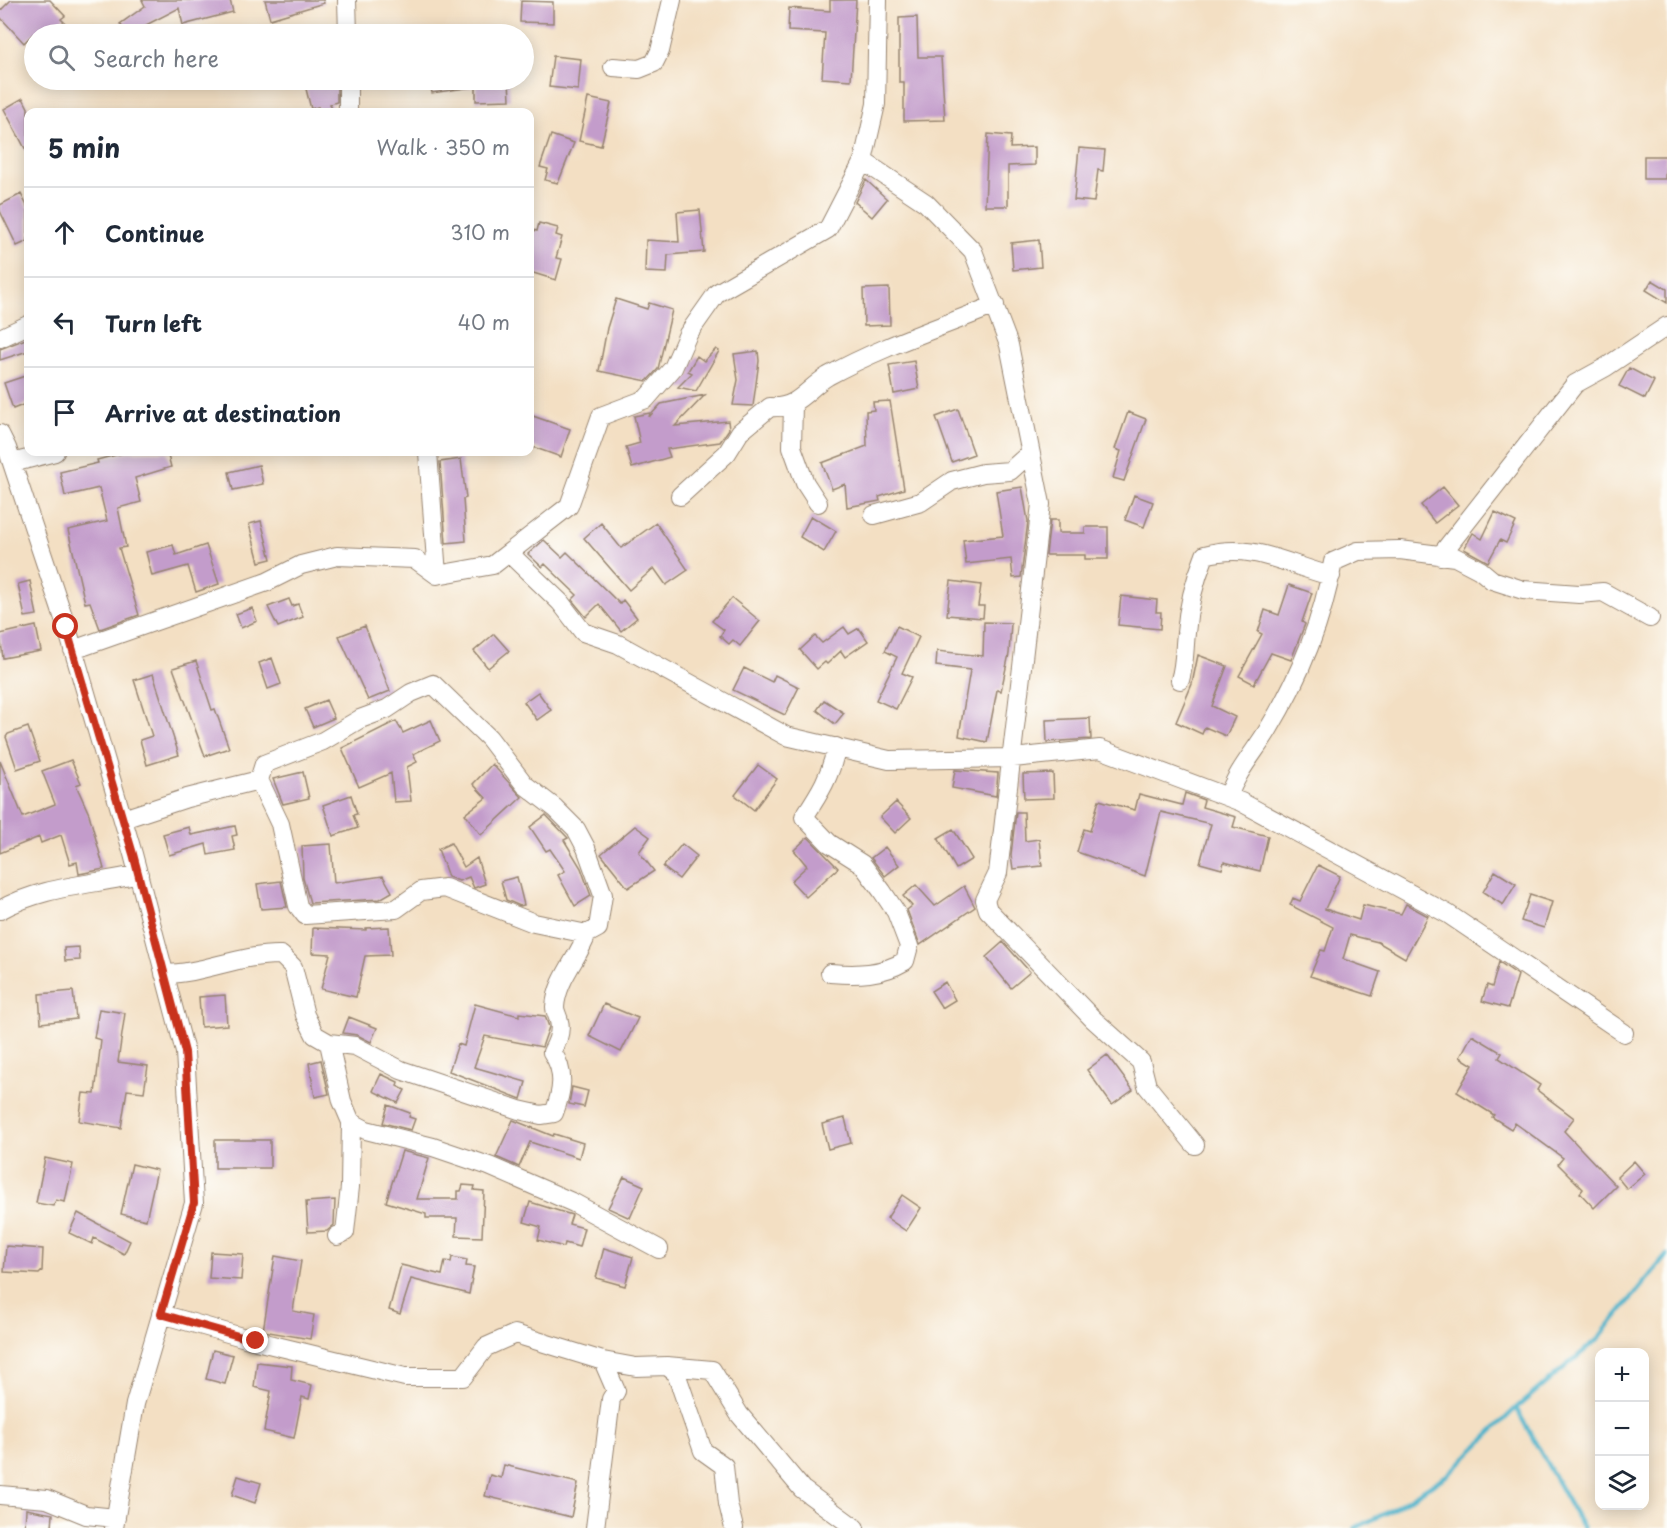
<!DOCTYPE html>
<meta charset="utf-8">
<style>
body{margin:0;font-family:"Playpen Sans",sans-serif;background:#f6f6f7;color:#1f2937}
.controls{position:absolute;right:18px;bottom:18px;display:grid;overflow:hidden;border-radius:12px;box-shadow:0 3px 15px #0003}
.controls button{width:54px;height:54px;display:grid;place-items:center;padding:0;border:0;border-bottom:2px solid #e0e1e3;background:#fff;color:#1f2937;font:30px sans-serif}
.stop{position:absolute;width:18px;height:18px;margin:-14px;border:4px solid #c8321e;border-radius:50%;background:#fff}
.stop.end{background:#c8321e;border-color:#fff;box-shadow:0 2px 6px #0008}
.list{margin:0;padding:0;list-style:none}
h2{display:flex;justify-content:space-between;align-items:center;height:78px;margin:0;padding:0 24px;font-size:26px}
h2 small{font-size:20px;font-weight:400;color:#747a83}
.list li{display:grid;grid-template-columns:39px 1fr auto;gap:18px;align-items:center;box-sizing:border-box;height:90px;padding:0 24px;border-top:2px solid #e0e1e3}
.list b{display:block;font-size:22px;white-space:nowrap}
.list em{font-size:20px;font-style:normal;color:#747a83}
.icon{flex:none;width:33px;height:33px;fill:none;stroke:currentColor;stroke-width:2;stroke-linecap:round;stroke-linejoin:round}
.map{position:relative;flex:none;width:1667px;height:1528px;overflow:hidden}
.search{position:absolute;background:#fff;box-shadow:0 3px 15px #0003;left:24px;top:24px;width:510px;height:66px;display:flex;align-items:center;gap:15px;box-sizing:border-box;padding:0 21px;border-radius:33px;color:#747a83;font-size:22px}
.panel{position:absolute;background:#fff;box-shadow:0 3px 15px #0003;left:24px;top:108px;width:510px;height:348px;border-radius:12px}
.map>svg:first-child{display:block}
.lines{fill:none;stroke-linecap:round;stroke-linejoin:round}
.stream{stroke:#4bb2ca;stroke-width:4.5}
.building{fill:#c39ccb}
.minor-casing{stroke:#978470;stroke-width:20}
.minor{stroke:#fff;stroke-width:18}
.route{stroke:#c8321e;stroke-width:8}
</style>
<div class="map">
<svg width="1667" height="1528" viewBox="0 0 1667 1528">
<rect width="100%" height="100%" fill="#fdfcf7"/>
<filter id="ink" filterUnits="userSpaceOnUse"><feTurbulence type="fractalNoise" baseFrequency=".0167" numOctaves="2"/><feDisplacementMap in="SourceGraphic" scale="12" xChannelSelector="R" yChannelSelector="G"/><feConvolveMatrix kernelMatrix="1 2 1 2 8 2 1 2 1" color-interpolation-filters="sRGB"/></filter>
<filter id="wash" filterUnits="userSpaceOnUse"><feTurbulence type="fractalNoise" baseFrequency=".008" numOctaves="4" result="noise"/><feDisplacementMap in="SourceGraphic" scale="24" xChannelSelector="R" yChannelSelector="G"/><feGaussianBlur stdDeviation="1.35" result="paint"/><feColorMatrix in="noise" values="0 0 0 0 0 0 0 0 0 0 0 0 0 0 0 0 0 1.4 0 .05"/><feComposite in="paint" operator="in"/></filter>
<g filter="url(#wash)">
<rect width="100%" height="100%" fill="#f3dfc3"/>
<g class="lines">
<!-- stream -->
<path class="stream" d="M 1516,1408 L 1583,1528
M 1355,1528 L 1386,1513 L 1449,1474 L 1516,1408 L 1597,1340 L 1667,1255"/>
</g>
<g id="blocks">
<!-- building -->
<path class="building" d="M 11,0 L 50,0 L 65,16 L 61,19 L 76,34 L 33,34 L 24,43 L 0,17 L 0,11 Z
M 142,0 L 230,0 L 233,12 L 183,25 L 179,8 L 146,25 L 153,34 L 128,34 L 120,24 L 145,6 Z
M 265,0 L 323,0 L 324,3 L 270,19 Z
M 830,0 L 856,0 L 851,80 L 822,78 L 825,33 L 788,31 L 789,8 L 830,11 Z
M 521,1 L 553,2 L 553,23 L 520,22 Z
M 917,17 L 918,57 L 941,57 L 945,120 L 904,121 L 904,82 L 899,82 L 899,18 Z
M 553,56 L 581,59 L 578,90 L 549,87 Z
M 312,80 L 337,80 L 337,102 L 330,104 L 333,112 L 320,112 L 318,107 L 311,109 L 304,81 Z
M 429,80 L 472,80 L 472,87 L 432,93 Z
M 476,80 L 509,80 L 510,100 L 476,101 Z
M 23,98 L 28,108 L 28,154 L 4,109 Z
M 588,98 L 611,103 L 601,146 L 579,141 Z
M 988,134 L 1011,136 L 1010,148 L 1035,147 L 1035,165 L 1008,166 L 1008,206 L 985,206 Z
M 551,135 L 574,143 L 558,183 L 545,180 L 548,169 L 540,167 Z
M 1079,148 L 1105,150 L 1103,171 L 1098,170 L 1094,202 L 1074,200 Z
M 1644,156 L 1666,156 L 1665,179 L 1644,179 Z
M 866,180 L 887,199 L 872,217 L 855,202 Z
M 21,194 L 28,208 L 28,241 L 17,246 L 0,211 L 0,205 Z
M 700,210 L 704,252 L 668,255 L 667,273 L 645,272 L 646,240 L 679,242 L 677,212 Z
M 539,223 L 558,228 L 556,235 L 562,237 L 556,258 L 562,259 L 556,280 L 530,272 L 530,242 L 533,230 L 537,231 Z
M 1039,240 L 1041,267 L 1013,270 L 1011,243 Z
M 1652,280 L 1667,289 L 1667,303 L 1646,290 Z
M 889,288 L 890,325 L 864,326 L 863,289 Z
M 616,299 L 647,309 L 649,303 L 672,310 L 658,369 L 647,381 L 599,371 L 607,328 Z
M 28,338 L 28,351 L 0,360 L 0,349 Z
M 716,349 L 719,351 L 696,391 L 678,387 L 692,373 L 688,371 L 697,356 L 704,361 Z
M 758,351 L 759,361 L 753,406 L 733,405 L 738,380 L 734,354 Z
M 914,361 L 919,389 L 894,394 L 889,365 Z
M 1629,368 L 1654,381 L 1645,399 L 1619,386 Z
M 28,375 L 28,403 L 13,409 L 4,383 Z
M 705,395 L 675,426 L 728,421 L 729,429 L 720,442 L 667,449 L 670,457 L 632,468 L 626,447 L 640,443 L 634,416 L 650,413 L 649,417 L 661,404 Z
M 890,401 L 904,489 L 879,497 L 880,501 L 847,507 L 845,484 L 832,489 L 822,463 L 867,446 L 866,411 L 874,410 L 873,402 Z
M 958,409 L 974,454 L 952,462 L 936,417 Z
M 1128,412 L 1146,419 L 1124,481 L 1113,478 L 1121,451 L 1115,449 Z
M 530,415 L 570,429 L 561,457 L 530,446 Z
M 127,452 L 167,452 L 171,467 L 135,478 L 141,502 L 118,508 L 126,547 L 119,548 L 139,615 L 100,629 L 90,602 L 85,603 L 68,530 L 107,521 L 99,488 L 65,496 L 60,472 L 98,463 L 97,460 Z
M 461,459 L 466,498 L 463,499 L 466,541 L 446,543 L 440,462 Z
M 259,465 L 263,484 L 233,490 L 229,472 Z
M 1022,487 L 1028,521 L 1021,577 L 1013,578 L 1011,559 L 966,564 L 963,540 L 1003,536 L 996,491 Z
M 1443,487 L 1458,505 L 1435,523 L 1421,505 Z
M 1134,495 L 1153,502 L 1144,527 L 1125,520 Z
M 1495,512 L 1516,522 L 1506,543 L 1500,540 L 1488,562 L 1464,549 L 1473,533 L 1482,539 Z
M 811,516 L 836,531 L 824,552 L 800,537 Z
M 1050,520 L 1058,520 L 1058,533 L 1085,533 L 1085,527 L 1108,527 L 1108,559 L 1085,559 L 1085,555 L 1046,555 Z
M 261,521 L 271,559 L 259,562 L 249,524 Z
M 601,523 L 621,548 L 656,523 L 688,570 L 666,585 L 654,568 L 629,590 L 584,538 Z
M 544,540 L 562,557 L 567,552 L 620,604 L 623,600 L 637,618 L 621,631 L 599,604 L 586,617 L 572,600 L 577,595 L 545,564 L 542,567 L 528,554 Z
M 173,545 L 176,555 L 206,545 L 219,584 L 196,592 L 188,566 L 152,576 L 146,552 Z
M 30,581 L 37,615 L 25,617 L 18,584 Z
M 951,581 L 981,585 L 978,606 L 984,606 L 983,618 L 947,615 Z
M 1289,585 L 1312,593 L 1302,622 L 1305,624 L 1291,660 L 1271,653 L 1254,684 L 1239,676 L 1262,634 L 1258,632 L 1265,610 L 1279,615 Z
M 1121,596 L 1157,600 L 1156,612 L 1161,612 L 1160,629 L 1118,625 Z
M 732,598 L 760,621 L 740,646 L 733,640 L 729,644 L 720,636 L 724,630 L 712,621 Z
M 289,599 L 292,606 L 298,604 L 303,617 L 278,627 L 268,607 Z
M 252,608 L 257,621 L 241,628 L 236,614 Z
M 984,622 L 1011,623 L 1009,654 L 1001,691 L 997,690 L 987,742 L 959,736 L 970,670 L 936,666 L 937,651 L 983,656 Z
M 36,626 L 41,651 L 3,658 L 0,634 Z
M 365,626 L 390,691 L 368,700 L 339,636 Z
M 897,626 L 919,637 L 902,673 L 912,677 L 896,709 L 876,700 L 897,657 L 885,651 Z
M 844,627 L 849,634 L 859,628 L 868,641 L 845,657 L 841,651 L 827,664 L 825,662 L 817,669 L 800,650 L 815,636 L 822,643 Z
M 494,634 L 509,651 L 488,668 L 474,651 Z
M 1198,655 L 1227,666 L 1212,706 L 1235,717 L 1226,736 L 1205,727 L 1202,734 L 1176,722 L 1192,684 Z
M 272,658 L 281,684 L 268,689 L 259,663 Z
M 196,661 L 212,710 L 215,709 L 229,748 L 205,756 L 173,668 Z
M 744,668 L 772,682 L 775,675 L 799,687 L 785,715 L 733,690 Z
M 153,674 L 179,755 L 147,765 L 140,740 L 152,736 L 134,680 Z
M 538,692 L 551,710 L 537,720 L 524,702 Z
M 326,700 L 334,718 L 313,727 L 305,709 Z
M 824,700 L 844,713 L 835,724 L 817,710 Z
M 1090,718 L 1091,739 L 1047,742 L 1046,720 Z
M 431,720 L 440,741 L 413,754 L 417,762 L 407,767 L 411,801 L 394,802 L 391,773 L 359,787 L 342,748 L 396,721 L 403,733 Z
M 28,727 L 40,761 L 17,769 L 6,737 L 8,734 Z
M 71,760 L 81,783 L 76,785 L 89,814 L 104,869 L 79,874 L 77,862 L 70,864 L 61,835 L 41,843 L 39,837 L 0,853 L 0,761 L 23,817 L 55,804 L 42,771 Z
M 492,764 L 522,797 L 481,835 L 465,814 L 486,798 L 473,784 Z
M 758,765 L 777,779 L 754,810 L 735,795 Z
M 955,770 L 998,773 L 996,796 L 952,788 Z
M 303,772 L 309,798 L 283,804 L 273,779 Z
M 1053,773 L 1054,798 L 1024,799 L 1023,774 Z
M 1185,793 L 1204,800 L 1202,807 L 1236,817 L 1233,827 L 1268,836 L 1260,871 L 1224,862 L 1222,869 L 1200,863 L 1211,824 L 1161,812 L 1145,876 L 1077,852 L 1084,829 L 1090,831 L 1099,800 L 1135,810 L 1139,794 L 1182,805 Z
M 351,795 L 357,814 L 353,815 L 358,828 L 333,836 L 323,805 Z
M 896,802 L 911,818 L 895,833 L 880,817 Z
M 1016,812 L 1024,812 L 1025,841 L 1039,839 L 1042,866 L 1013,869 L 1011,855 Z
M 546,815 L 568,838 L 564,840 L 581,868 L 591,896 L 575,906 L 558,875 L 565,871 L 550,849 L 546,851 L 530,827 Z
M 235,826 L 237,835 L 232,836 L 235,850 L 208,855 L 206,844 L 169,855 L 163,834 L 189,827 L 191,835 Z
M 635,826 L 650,837 L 639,852 L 654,871 L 628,888 L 601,854 Z
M 953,829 L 972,859 L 956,869 L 938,838 Z
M 808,837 L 838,868 L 806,897 L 791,881 L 807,866 L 794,850 Z
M 451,843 L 464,867 L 477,858 L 485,884 L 474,888 L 469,877 L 459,881 L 448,877 L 438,849 Z
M 331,844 L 334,883 L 383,876 L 392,892 L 380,899 L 310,903 L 303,878 L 302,846 Z
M 682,844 L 697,856 L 679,879 L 663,867 Z
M 885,847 L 899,865 L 885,876 L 871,858 Z
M 1318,865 L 1340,876 L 1325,909 L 1359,920 L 1363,905 L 1401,914 L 1406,904 L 1428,916 L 1405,958 L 1378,942 L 1350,935 L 1343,959 L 1380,972 L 1372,996 L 1310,976 L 1321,950 L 1325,951 L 1333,927 L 1290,905 L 1293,898 L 1300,901 Z
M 1495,871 L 1516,884 L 1503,905 L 1483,892 Z
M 517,877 L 524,905 L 520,906 L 506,900 L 501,881 Z
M 281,881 L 287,907 L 261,909 L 257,884 Z
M 916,885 L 935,906 L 964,886 L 975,907 L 920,945 L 907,910 L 912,906 L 903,896 Z
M 1530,895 L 1552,902 L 1544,928 L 1521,921 Z
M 389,927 L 391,955 L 365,956 L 356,997 L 321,989 L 330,954 L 312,953 L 313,928 L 366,930 L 366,928 Z
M 1003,942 L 1030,972 L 1011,988 L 986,957 Z
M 79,947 L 80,960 L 65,961 L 64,948 Z
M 1499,962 L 1518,975 L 1508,1008 L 1482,1001 L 1487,985 L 1492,987 Z
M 945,982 L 955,1000 L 942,1008 L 931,991 Z
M 73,991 L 76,1019 L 41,1023 L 39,994 Z
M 225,995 L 227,1025 L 201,1027 L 199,997 Z
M 475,1004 L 519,1016 L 519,1013 L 545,1016 L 549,1027 L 542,1047 L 485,1036 L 474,1067 L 526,1082 L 521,1099 L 449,1071 L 458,1044 L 464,1046 Z
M 604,1004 L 638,1018 L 621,1052 L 589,1036 Z
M 99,1009 L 125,1013 L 118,1062 L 148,1066 L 144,1092 L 127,1090 L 121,1128 L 79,1121 L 83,1093 L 95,1094 L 101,1040 L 94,1038 Z
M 349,1017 L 377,1028 L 371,1042 L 357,1035 L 343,1033 Z
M 1472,1035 L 1502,1053 L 1499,1058 L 1540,1085 L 1537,1090 L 1574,1118 L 1564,1131 L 1616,1186 L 1594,1208 L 1580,1193 L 1583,1189 L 1558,1164 L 1563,1158 L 1515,1123 L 1511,1129 L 1492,1117 L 1494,1115 L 1457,1092 L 1473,1065 L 1460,1057 Z
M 1107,1055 L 1133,1090 L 1112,1105 L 1087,1070 Z
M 321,1060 L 329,1094 L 315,1097 L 309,1063 Z
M 381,1074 L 398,1082 L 397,1086 L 405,1090 L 398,1103 L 373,1091 Z
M 572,1087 L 588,1091 L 584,1107 L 569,1104 Z
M 388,1105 L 410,1113 L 409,1117 L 415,1119 L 411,1130 L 383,1123 Z
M 845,1118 L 851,1143 L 828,1149 L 822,1124 Z
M 513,1120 L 553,1136 L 554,1134 L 583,1143 L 579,1158 L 530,1142 L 519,1167 L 496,1157 Z
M 215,1140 L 270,1140 L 270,1168 L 215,1168 Z
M 402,1151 L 429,1158 L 417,1199 L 458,1199 L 458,1191 L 461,1191 L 463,1185 L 475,1186 L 474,1190 L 484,1191 L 482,1237 L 456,1236 L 457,1218 L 426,1218 L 426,1214 L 386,1202 Z
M 45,1158 L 73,1164 L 65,1202 L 56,1200 L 53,1206 L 36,1203 Z
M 1634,1161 L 1645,1174 L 1627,1189 L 1617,1177 Z
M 132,1164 L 157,1170 L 146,1220 L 121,1214 Z
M 624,1177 L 644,1186 L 630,1218 L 608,1208 Z
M 902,1195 L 921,1208 L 906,1231 L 887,1218 Z
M 335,1200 L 334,1225 L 327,1231 L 308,1232 L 306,1202 Z
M 530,1202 L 572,1215 L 569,1224 L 584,1228 L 579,1247 L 565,1243 L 564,1247 L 538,1240 L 541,1227 L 524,1222 Z
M 78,1213 L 130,1241 L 124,1254 L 94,1238 L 92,1244 L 69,1233 Z
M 6,1246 L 43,1249 L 42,1271 L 39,1274 L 4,1272 Z
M 604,1248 L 633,1257 L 625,1286 L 596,1278 Z
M 211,1252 L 243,1254 L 241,1280 L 209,1278 Z
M 275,1256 L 301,1261 L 293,1311 L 314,1315 L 310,1339 L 263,1331 Z
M 452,1257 L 467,1260 L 466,1266 L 474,1267 L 469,1294 L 411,1279 L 400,1314 L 389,1310 L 401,1265 L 442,1275 L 445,1261 L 451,1262 Z
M 213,1350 L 233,1355 L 225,1384 L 206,1379 Z
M 257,1362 L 292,1366 L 291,1380 L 312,1385 L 309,1399 L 302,1397 L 294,1438 L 264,1431 L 271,1391 L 254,1387 Z
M 504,1465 L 578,1483 L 571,1517 L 485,1496 L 490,1475 L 501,1478 Z
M 238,1476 L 261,1483 L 255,1503 L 232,1495 Z
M 26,1509 L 53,1514 L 52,1528 L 25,1528 Z"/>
</g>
</g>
<g filter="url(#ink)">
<use href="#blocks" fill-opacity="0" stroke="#978470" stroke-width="1.5"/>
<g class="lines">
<defs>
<path id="minor" d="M 347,0 L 348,34
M 613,67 L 639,69 L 654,63 L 660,51 L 672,0
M 348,112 L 348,80
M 863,161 L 926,203 L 973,251 L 1009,345 L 1041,504 L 998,873 L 985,900 L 988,910 L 1093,1019 L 1141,1062 L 1147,1086 L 1195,1145
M 0,338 L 28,325
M 793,404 L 792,447 L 805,483 L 818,503
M 0,434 L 7,448 L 67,628 L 133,854 L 185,1052 L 194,1203 L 135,1404 L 114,1528
M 428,452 L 437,575
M 12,463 L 55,452
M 680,496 L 727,453 L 740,432 L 770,407 C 798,409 806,389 828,376 C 882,346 939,328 995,305
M 874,515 L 921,502 L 952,481 L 983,473 L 1010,471 L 1030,453
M 509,553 L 560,602 L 583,632 L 618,644 L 786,736 L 889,760 L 1013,758 L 1100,749 L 1241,802 L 1448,914 L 1624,1033
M 1440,556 L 1575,384 L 1606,367 L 1667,326
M 73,650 L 267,582 L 301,565 L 337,556 L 415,559 L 437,575 L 493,565 L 569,506 L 601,416 L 646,399 L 673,368 L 688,334 L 717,293 L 828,229 L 863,161 L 876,104 L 878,0
M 1180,680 C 1185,664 1184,650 1186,633 C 1188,606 1195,580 1205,555 C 1252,542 1285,564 1331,576
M 1228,797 C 1237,771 1254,753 1268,730 C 1300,677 1322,623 1333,562 L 1358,551 L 1400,550 L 1455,557 L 1480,570 L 1492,580 L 1523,590 L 1579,594 L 1603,592 L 1650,618
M 123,819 L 187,798 L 259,780
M 0,910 C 42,886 93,885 139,874
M 830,973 C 858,975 881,975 905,961 L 909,946 L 896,912 L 882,891 L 862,864 L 829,843 L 804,817 C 819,794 832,774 836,747
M 164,974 C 203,974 240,954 281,955 L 293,967 L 305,1015 L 315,1035 L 329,1043 L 355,1046 L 401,1070 L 519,1110 L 541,1115 L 554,1113 C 562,1092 566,1072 552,1052 C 557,1043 562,1032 559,1021 C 558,1016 555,1012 555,1007 C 557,979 578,959 587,934 L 534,923 L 445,888 L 421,891 L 396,909 L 305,915 L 298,906 L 280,824 L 259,780 L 264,764 L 323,741 L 360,719 L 387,709 L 411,693 L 433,684 L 489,738 L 525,785 L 555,808 L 576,829 L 586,848 L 603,895 L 598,928 L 587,934
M 329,1043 L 342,1101 L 351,1122 L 350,1187 L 345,1232 L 337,1236
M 351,1122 L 366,1130 L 433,1147 L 489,1166 L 574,1203 L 659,1249
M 161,1314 L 256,1341 L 405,1377 L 463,1377 L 486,1347 L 515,1334 L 603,1361 L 616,1391 L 611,1399 L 595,1528
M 603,1361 L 636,1367 L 667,1366 L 676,1373 L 703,1451 L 724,1466 L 728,1504 L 734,1528
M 667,1366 L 712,1370 L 739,1414 L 802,1489 L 855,1528
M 0,1495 L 47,1499 L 86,1515 L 116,1518"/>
</defs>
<!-- minor casing -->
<use href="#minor" class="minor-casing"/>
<!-- minor -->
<use href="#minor" class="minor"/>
</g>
</g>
<g class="lines" filter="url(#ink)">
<!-- route -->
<path class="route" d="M 66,627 L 133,854 L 185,1052 L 194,1203 L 161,1314 L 256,1341"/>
</g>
</svg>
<div class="controls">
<button>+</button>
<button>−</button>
<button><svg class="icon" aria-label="layers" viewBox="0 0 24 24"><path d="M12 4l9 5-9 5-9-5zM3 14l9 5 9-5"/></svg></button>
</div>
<div class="stop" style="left:66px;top:627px"></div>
<div class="stop end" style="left:256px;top:1341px"></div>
<div class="search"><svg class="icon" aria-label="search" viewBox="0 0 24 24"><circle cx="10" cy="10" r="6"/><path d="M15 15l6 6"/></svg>Search here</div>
<section class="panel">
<h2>5 min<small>Walk · 350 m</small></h2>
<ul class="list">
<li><svg class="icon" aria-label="ahead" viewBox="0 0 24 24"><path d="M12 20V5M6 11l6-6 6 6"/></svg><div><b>Continue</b></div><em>310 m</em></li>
<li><svg class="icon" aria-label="left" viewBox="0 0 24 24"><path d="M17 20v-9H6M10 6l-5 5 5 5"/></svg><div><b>Turn left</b></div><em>40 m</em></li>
<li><svg class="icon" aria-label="arrive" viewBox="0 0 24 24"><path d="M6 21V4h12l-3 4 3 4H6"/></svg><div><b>Arrive at destination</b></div></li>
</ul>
</section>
</div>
